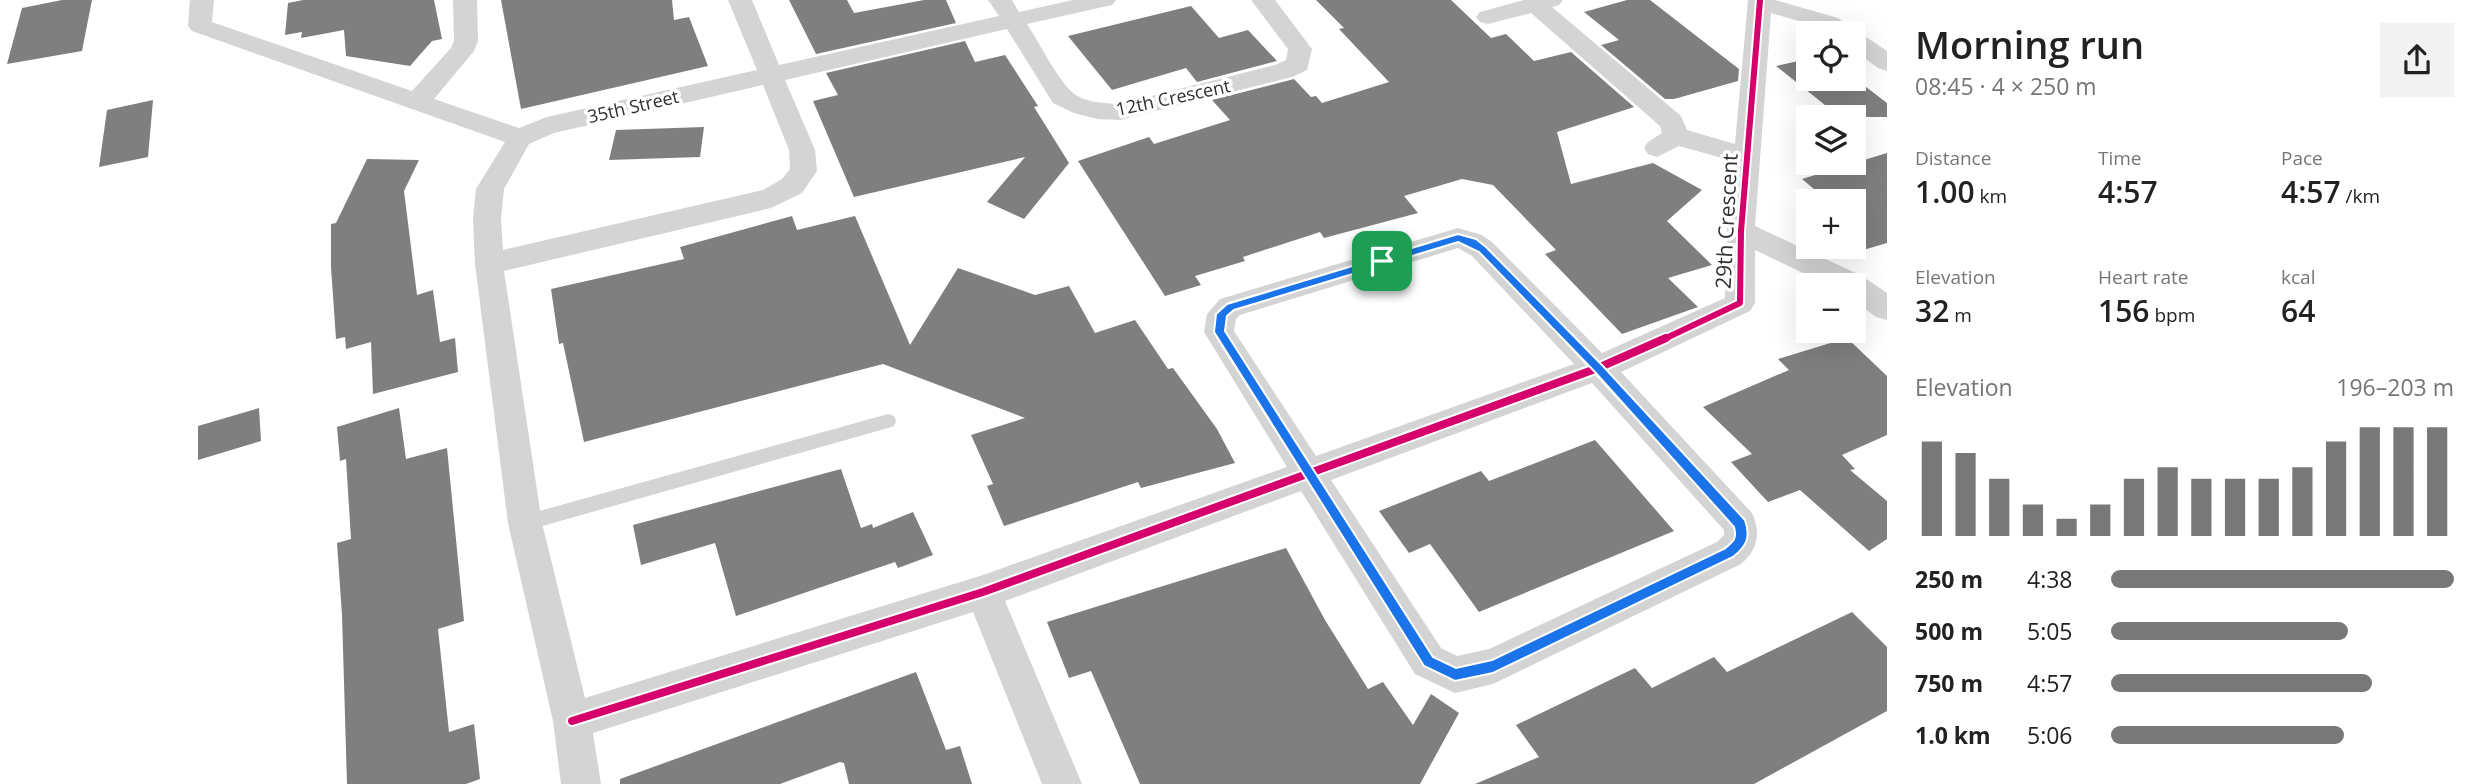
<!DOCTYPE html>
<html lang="en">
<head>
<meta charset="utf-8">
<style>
  :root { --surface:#fff; --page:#f2f2f2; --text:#222; --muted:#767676; --accent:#787878 }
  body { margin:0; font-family:"Open Sans",sans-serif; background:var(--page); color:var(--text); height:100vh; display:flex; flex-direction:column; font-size:26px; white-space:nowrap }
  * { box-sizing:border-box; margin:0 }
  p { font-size:23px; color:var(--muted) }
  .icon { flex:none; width:38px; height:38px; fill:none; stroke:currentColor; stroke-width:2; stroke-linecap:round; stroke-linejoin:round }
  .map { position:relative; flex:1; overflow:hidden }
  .panel { display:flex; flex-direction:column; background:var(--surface); width:595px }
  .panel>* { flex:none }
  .tools { position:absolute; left:1796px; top:21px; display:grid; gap:14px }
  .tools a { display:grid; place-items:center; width:70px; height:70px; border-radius:0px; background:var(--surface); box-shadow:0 7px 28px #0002; font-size:35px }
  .pin { position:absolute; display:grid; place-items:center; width:60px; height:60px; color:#fff; margin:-30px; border-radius:14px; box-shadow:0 4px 10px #0006 }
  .round { display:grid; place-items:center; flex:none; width:74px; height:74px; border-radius:0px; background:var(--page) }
  .overview { display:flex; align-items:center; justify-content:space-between; height:119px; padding:0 28px }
  h1 { font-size:38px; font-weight:600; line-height:52px }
  .figures { display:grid; grid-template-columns:repeat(3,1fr); gap:10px; height:119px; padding:7px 28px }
  .figures div { display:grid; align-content:center }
  .figures b { font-size:30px; font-weight:600 }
  .figures small { font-size:19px; font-weight:400 }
  .figures p { font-size:19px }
  .chart { height:196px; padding:14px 28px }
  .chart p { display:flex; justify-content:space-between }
  .chart svg { width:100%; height:126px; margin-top:7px; stroke:var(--accent); stroke-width:6 }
  ul { padding:0 28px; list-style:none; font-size:23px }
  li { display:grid; grid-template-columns:112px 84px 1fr; align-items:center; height:52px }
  li i { height:18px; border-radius:9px; background:var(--accent) }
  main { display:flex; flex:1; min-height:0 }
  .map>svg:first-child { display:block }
  .building { fill:#7f7f7f }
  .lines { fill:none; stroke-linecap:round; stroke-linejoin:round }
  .lane { fill:#d4d4d4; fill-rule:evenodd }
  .street { fill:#d4d4d4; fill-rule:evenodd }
  .cycleway-far1-casing { stroke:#fff; stroke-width:10 }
  .cycleway-casing { stroke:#fff; stroke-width:12 }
  .cycleway-far1 { stroke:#d6006c; stroke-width:6 }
  .cycleway { stroke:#d6006c; stroke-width:8 }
  .route { fill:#1a73e8; stroke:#fff; stroke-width:2; fill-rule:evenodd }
  .labels { text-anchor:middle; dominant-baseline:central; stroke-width:7; stroke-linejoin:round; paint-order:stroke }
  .far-street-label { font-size:18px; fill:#2f2f2f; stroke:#fff }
  .street-label { font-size:21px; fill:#2f2f2f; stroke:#fff }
</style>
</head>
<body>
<main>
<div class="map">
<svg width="1887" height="784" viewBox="0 0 1887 784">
  <rect width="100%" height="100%" fill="#fff"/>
  <path class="building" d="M62,0H92L82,51L7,64L22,8Z
    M303,0H434L442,39L432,41L410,66L346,56L344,30L301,38L302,32L285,35L288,3Z
    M501,0H672L674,20L689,17L708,66L521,109Z
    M789,0H847L854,13L924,0H946L956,23L816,54Z
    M1316,0H1451L1491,38L1506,34L1534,61L1571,52L1634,107L1557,132L1571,184L1653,163L1702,190L1667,221L1712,265L1668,278L1698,307L1622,334L1545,254L1556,250L1493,185L1462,179L1404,196L1418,213L1324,238L1320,232L1243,257L1245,261L1195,276L1201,285L1165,296L1078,161L1149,137L1154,144L1230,120L1212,100L1294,79L1311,97L1316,96L1322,103L1389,82L1339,29L1344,28Z
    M1627,0H1650L1739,69L1738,81L1674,99H1665L1601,45L1619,40L1584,12Z
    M1191,6L1219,38L1248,30L1277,61L1197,82L1186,68L1112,90L1068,36Z
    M965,41L975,62L1005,55L1038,106L1034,107L1069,163L1024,219L987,202L1025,157L854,197L813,101L838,95L826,73Z
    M1808,59V79L1853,77L1887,103V117H1840L1776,66Z
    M153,100L148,157L99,167L107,110Z
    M704,127L700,157L609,160L616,130Z
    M1887,153V243L1853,253V201H1828L1802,179Z
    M367,159L419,160L404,191L417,295L433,290L440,342L455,338L458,372L373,394L371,342L346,349L345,337L336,339L331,267V224L336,223Z
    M792,216L797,230L855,216L910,345L958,268L1035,295L1069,286L1095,333L1135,320L1168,369L1173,368L1217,429L1235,463L1141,488L1138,482L1004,526L987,486L993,484L971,435L1025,418L883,364L584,442L563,343L559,344L551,289L684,259L680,247Z
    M1847,338L1887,376V435L1842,455L1855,469L1850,470L1887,501V539L1869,551L1800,490L1768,502L1731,462L1752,454L1703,407L1789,370L1778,359Z
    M259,408L261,441L198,460V426Z
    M399,408L406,459L447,448L464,621L438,629L449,732L474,724L480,779L466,784H347L342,615L337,543L351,539L346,459L340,461L337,427Z
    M1595,440L1674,531L1479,612L1430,544L1409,553L1379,511L1481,471L1489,481Z
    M841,469L861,528L872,524L873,528L913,512L933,555L898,568L895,562L736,616L715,543L641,565L633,525Z
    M1286,548L1325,620L1368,689L1383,682L1413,725L1431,694L1459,713L1420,784H1140L1091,671L1069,678L1047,622Z
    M1852,612L1887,647V711L1754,784H1475L1539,757L1516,725L1635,668L1652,688L1714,657L1727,672Z
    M916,672L946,750L960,746L972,784H849L844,763L840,762L780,784H620V779Z"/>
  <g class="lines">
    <path class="lane" d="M888,414L894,416L896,421L894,426L888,428L525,531L519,528L516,523L519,518L525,515Z"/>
    <path class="street" d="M190,0H214L212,22L412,91L451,48L454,41L453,0H477L478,41L474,51L434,99L519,128L547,117L757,70L728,0H752L779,65L999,16L988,0H1012L1019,12L1073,0H1116L1112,5L1027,24C1039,42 1057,78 1071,91C1083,103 1104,103 1120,104L1275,65L1286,60L1288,49L1251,0H1275L1312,49L1307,70L1292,77L1120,120L1097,119L1074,113L1053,103L1007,29L785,80L815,150L817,171L802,193L771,208L504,271L542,523L585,698L983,575L1287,467L1204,332L1207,314L1220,299L1458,228L1482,235L1492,242L1602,353L1725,298L1727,231L1733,161L1679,146L1657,157L1648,154L1644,148L1648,142L1662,133L1660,126L1531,13L1488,24L1480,22L1476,17L1480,12L1524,0H1563L1559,5L1552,7L1681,116L1687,130L1735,144L1748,0H1775L1838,18L1887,51V71L1878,68L1853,50V33H1830L1822,28L1771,13L1755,226L1862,276L1887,293V320L1876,317L1853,300V285H1828L1755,250V303L1750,311L1621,372L1752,513C1761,533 1758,549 1741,564L1493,684L1455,693L1415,674L1301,491L1005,601L1082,784H1042L973,612L593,733L601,784H561L553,721L508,523L475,264L473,219L476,189L505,142L192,31L188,26ZM763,85L789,150L790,169L782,179L763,190L503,250L501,219L504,189L529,144L554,133ZM1458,248L1472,256L1574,364L1316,456L1234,331L1236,319L1240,315ZM1592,383L1724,530V535L1717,542L1489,649L1457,656L1441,648L1331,480Z"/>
    <g class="cycleway-far1-casing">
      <path id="cycleway-far1" d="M1224,340L1219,332L1222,314L1230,307L1458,238L1472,242L1482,249L1570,340
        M1662,340L1740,303L1741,231L1760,0"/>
    </g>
    <g class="cycleway-casing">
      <path id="cycleway" d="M1223,338L1428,661L1455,675L1493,666L1729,553L1740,541V524L1569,338
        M572,721L983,592L1598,368L1666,338"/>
    </g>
    <use href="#cycleway-far1" class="cycleway-far1"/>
    <use href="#cycleway" class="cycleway"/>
  </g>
  <path class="route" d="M1458,234L1476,239L1486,247L1602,365L1745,520C1751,537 1747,546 1733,557L1493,673L1455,681L1424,666L1214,332L1216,314L1227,304ZM1458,242L1479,252L1594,371L1734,527C1737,539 1734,541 1724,549L1492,660L1456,668L1433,657L1225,331L1227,316L1234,310Z"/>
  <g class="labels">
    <g class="far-street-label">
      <text transform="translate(1173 97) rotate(-12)">12th Crescent</text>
      <text transform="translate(633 106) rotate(-13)">35th Street</text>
    </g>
    <g class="street-label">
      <text transform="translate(1726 221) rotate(-87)">29th Crescent</text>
    </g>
  </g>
</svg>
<div class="tools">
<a><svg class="icon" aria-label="locate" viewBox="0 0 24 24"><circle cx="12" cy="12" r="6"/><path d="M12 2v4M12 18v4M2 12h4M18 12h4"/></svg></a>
<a><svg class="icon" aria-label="layers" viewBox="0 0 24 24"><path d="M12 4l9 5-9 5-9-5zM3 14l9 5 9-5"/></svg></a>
<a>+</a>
<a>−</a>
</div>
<div class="pin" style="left:1382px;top:261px;background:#1e9e55"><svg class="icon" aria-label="arrive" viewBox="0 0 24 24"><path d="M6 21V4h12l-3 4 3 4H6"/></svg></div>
</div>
<section class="panel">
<div class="overview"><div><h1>Morning run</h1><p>08:45 · 4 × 250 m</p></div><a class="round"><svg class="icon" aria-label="share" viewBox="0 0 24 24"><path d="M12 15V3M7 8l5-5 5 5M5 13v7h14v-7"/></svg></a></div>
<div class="figures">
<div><p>Distance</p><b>1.00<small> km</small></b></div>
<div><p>Time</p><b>4:57</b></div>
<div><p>Pace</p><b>4:57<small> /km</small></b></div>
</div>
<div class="figures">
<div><p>Elevation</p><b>32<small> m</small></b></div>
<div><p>Heart rate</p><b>156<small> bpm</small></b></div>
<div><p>kcal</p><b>64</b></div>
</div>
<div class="chart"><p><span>Elevation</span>196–203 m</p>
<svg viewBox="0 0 160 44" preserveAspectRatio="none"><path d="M5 44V11M15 44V15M25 44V24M35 44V33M45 44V38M55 44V33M65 44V24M75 44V20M85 44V24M95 44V24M105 44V24M115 44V20M125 44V11M135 44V6M145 44V6M155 44V6"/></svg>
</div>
<ul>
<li><b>250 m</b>4:38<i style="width:100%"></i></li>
<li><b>500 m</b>5:05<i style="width:69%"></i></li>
<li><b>750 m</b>4:57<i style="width:76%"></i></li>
<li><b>1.0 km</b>5:06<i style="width:68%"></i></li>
</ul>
</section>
</main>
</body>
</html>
